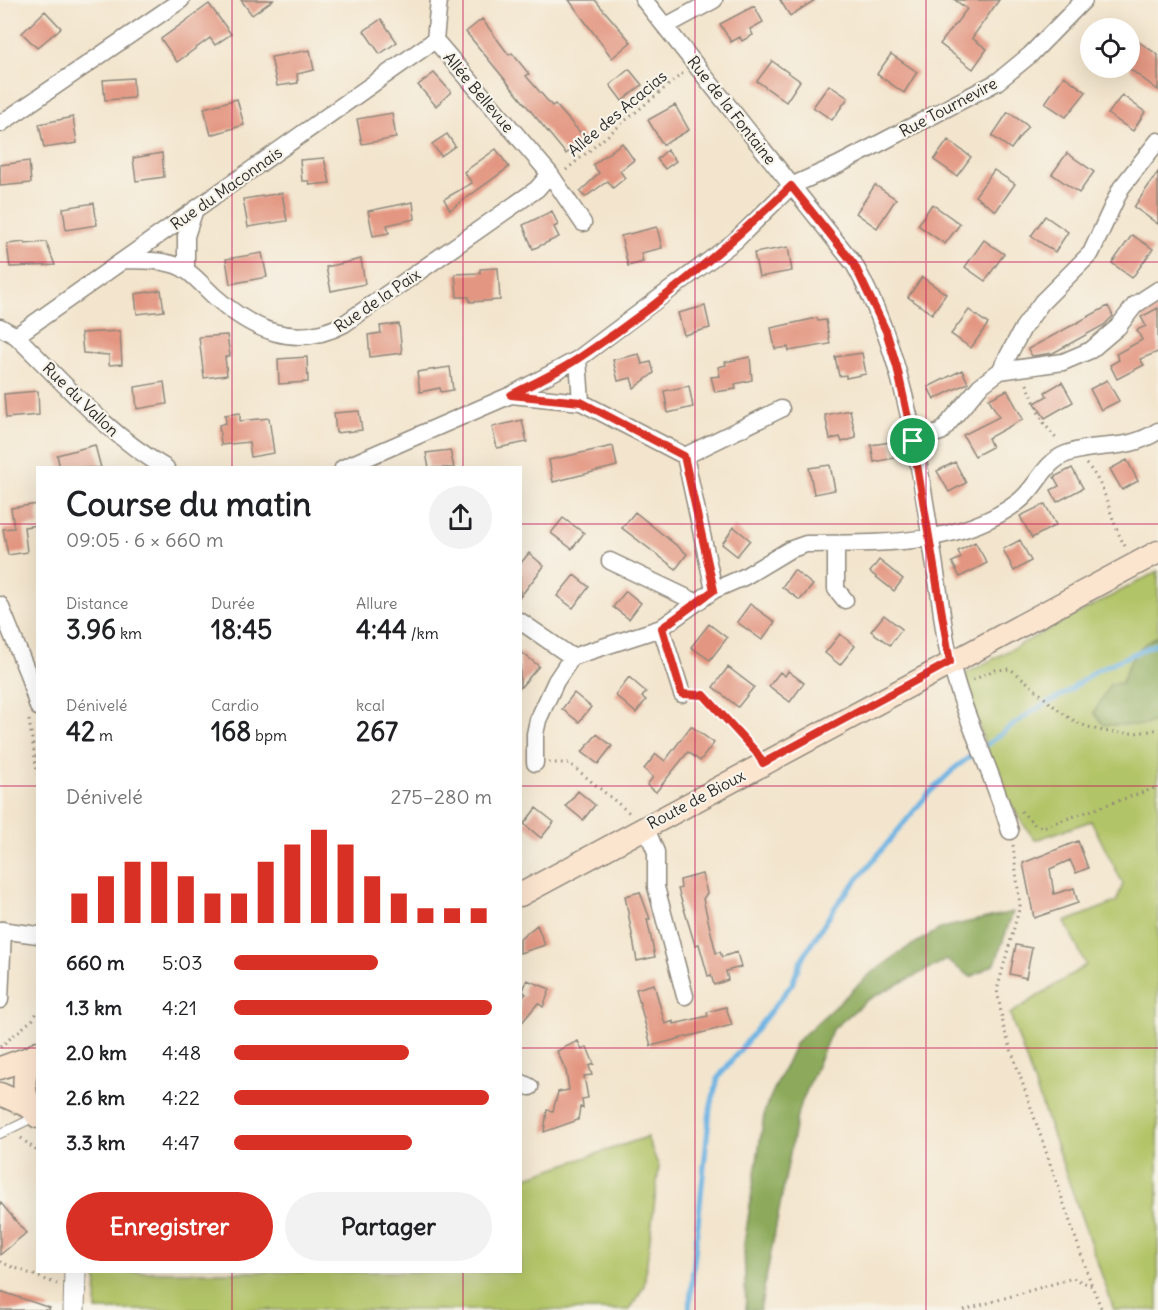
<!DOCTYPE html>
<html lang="fr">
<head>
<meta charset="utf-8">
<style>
  :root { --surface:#fff; --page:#f2f2f2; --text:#202124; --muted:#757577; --accent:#d93025 }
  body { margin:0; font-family:Delius,sans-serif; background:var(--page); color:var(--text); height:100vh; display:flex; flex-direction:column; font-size:22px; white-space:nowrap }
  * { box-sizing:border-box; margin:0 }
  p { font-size:20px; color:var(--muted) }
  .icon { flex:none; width:33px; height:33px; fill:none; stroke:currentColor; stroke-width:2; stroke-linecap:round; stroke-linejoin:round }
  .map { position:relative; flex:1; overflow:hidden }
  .drawer { position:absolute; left:36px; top:466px; width:486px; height:807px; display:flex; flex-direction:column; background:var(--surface); border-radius:0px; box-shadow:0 6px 24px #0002 }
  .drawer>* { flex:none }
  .fabs { position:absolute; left:1080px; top:18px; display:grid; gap:12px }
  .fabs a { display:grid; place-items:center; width:60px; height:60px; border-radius:50%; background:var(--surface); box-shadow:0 6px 24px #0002; font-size:30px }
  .pin { position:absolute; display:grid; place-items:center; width:51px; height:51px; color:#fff; margin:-26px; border:3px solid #fff; border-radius:50%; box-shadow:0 2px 6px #0007 }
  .round { display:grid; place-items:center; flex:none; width:63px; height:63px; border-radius:32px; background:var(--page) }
  .headline { display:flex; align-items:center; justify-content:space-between; height:102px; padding:0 30px }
  h1 { font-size:33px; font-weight:700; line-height:45px }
  .stats { display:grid; grid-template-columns:repeat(3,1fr); gap:9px; height:102px; padding:6px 30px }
  .stats div { display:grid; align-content:center }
  .stats b { font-size:26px; font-weight:700 }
  .stats small { font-size:16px; font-weight:400 }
  .stats p { font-size:16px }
  .chart { height:168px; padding:12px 30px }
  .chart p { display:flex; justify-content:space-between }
  .chart svg { width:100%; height:108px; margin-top:6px; stroke:var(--accent); stroke-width:6 }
  .button { display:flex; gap:12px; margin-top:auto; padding:12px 30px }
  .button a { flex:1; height:69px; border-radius:36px; background:var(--accent); color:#fff; font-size:24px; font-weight:700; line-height:69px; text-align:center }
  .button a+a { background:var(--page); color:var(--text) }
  ul { padding:0 30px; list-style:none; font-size:20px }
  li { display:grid; grid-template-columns:96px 72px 1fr; align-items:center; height:45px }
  li i { height:15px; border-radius:8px; background:var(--accent) }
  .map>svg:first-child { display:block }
  .green { fill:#b2c467; stroke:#6e7849; stroke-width:1.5 }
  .forest { fill:#8daa5c; stroke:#5c6a44; stroke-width:1.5 }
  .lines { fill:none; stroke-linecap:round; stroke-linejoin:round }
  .stream { stroke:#6cb3e3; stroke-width:5 }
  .building { fill:#e39681 }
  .service-casing { stroke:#8f887c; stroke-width:10 }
  .minor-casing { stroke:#8f887c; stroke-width:19 }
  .tertiary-casing { stroke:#8f887c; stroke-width:23 }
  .secondary-casing { stroke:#8f887c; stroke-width:25 }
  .path { stroke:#8f887c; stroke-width:3; stroke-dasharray:1.5 4.5; stroke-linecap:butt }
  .service { stroke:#fff; stroke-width:8 }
  .minor { stroke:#fff; stroke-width:16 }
  .tertiary { stroke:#fff; stroke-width:21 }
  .secondary { stroke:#fce5cf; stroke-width:22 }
  .route-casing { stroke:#fff; stroke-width:12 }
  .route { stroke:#d93025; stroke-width:8 }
  .grid { fill:none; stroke:#c2185b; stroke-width:1.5; stroke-opacity:0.55 }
  .labels { text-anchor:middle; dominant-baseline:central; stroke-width:4.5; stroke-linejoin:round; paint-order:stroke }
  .street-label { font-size:16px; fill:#2b2b2b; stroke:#f7f3e8 }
</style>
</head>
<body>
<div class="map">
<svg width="1158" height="1310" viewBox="0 0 1158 1310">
  <rect width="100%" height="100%" fill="#f7f3e8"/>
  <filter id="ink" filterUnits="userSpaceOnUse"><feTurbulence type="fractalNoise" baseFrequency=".0167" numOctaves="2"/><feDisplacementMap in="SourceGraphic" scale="12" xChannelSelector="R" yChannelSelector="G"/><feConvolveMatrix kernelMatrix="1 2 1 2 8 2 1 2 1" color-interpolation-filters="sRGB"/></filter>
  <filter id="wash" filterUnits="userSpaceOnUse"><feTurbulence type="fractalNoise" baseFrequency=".008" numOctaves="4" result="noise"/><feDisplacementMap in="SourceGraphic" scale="24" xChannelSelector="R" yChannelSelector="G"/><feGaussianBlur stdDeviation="1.35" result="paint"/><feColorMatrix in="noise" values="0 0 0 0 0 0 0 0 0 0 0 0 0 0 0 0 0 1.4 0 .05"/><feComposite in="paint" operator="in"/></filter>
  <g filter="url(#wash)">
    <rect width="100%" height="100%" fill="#f3e5cd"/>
    <path class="green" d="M1158,571V1310H1114L1010,1014L1086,965L1065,922L1116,902L1123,884L1091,821L1035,840C996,791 980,734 965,674Z
      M647,1137L659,1167L644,1286L630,1310H96L97,1272H520L521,1179Z"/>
    <path class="forest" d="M1156,637L1158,639V719L1146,725H1104L1094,713L1110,684L1122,683C1128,662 1136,647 1156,637Z
      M1013,912L995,964L971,977L946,960L867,1000L832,1030L798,1111L760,1310H746L744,1244L765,1109L796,1042L869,975L907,948L942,928Z"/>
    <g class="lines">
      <path class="stream" d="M689,1310L710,1109L718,1078L792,984L801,960L837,904L928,794L956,767L1034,710L1063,695L1097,670L1158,643"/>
    </g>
    <g id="blocks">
      <path class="building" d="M241,0H273L252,15Z
        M569,0H595L631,42L612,58Z
        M780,0H815L790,16Z
        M955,0H999L972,38L987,49L973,69L940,44L967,9Z
        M209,4L231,34L215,45L210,38L177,62L161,39Z
        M754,6L763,22L750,29L753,35L742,41L740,37L731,42L720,24Z
        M45,11L61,28L37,48L22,33Z
        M381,19L397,42L380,54L364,31Z
        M482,19L509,55L512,53L529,74L526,76L552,106L555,104L585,138L566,154L466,32Z
        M1130,36L1158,55V90L1130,69Z
        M310,50L314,70L297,74L298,83L277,86L271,57Z
        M891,54L917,72L904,93L877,74Z
        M772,61L800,81L786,102L757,81Z
        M629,69L642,85L622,101L610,85Z
        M434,73L451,92L436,106L418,85Z
        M1064,76L1086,92L1066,117L1045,103Z
        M133,78L134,98L105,100L103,80Z
        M829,85L848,98L832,120L813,107Z
        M1122,95L1145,112L1133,131L1108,114Z
        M237,99L244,125L211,135L204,108Z
        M675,105L689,130L663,145L648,120Z
        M1008,112L1028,126L1011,149L992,136Z
        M392,113L396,138L362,144L357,119Z
        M73,117L77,143L44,148L39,124Z
        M447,134L455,146L441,156L432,144Z
        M948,140L971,157L957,176L934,160Z
        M622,143L634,160L620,171L625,178L613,188L608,181L585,197L580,192L599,173L593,165Z
        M496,149L509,167L450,210L444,199L472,183L464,172Z
        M667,150L676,161L665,169L657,159Z
        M162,153L164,177L136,181L133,158Z
        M1067,153L1094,172L1079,193L1052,174Z
        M324,158L330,183L310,185L309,181H302L300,160Z
        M29,161L31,183L0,186V165Z
        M994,170L1015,184L996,211L975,196Z
        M1158,172V224L1134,207Z
        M875,185L896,199L877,228L856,213Z
        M282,193L287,221L248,227L243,199Z
        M413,202L415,219L387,225L389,233L373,236L368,211Z
        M94,203L97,225L66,230L63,208Z
        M932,204L960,224L945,244L918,225Z
        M552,211L558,225L554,227L559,237L533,249L523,225Z
        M1045,216L1068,232L1055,252L1031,236Z
        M657,227L662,248L641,253L643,262L628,266L621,236Z
        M1132,235L1153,249L1132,278L1112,263Z
        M984,240L1004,254L985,281L965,267Z
        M25,242V244L46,242L55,265L10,267L7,244Z
        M788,247L792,271L759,277L754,253Z
        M262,253L267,277L230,284L226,259Z
        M361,259L365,284L331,291L326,267Z
        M498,268L500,300L470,302L469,297H457L455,274L480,273V269Z
        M922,277L946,294L932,314L908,297Z
        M161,290L164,311L137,314L135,294Z
        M705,306L710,328L684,335L678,313Z
        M1108,306L1113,316L1104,325L1053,353L1032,356L1028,349Z
        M1158,308V352L1140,359L1144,365L1117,379L1110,365L1119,360L1116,354L1142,340L1137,330L1146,326L1141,317Z
        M969,310L988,324L971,348L951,334Z
        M817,318L818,321L826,320L830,344L789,351L788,347L775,349L771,328Z
        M399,324L402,353L370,357L368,335L381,333L380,326Z
        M120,331L122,364L109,365V355L83,353L81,333Z
        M227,335L230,356L225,357L227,375L204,378L199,337Z
        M862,353L866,374L846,378V375L839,376L835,357Z
        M639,354L642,364L651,362L654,373L634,388L631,378L618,381L613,360Z
        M307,357L308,382L279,384L278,359Z
        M750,357L752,380L735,384L736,389L715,392L711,377L720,376L718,367L726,365L725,362Z
        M450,367L453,390L441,392L440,388L420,392L417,372Z
        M962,370L968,383L934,399L928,387Z
        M1107,380L1119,401L1101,410L1090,389Z
        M164,382L167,404L137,409L135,387Z
        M1062,382L1073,402L1045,418L1035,403L1047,396L1045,392Z
        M689,386L693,407L668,413L664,391Z
        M1007,390L1023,419L988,438L992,447L975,456L963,435L999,417L989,399Z
        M38,391L39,415L6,418L4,394Z
        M850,410L856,438L842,442L840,437L830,439L825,415Z
        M359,411L362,430L336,433L334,413Z
        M240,413V421L269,418L274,453L251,457L249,442L221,445L219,425L226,423L225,415Z
        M522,420L527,442L497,448L492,427Z
        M891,442L894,458L874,462L871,445Z
        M95,445L101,468H60L57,455Z
        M613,446L617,466L553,482L549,460Z
        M450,450L454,468H429L426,453Z
        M1127,460L1138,481L1122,490L1110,469Z
        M955,462L966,483L949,492L937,471Z
        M830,465L835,490L814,494L809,468Z
        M1072,468L1083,488L1057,502L1051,490L1059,486L1054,477Z
        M38,504V525L24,527L27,552L8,555L3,529L14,528L11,508Z
        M1045,504L1056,525L1032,538L1020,516Z
        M635,512L687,554L676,569L622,528Z
        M563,518L584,533L572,549L551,533Z
        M734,527L750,540L737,556L722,544Z
        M1020,540L1031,561L1014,571L1003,549Z
        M975,542L987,563L960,577L952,562L961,558L958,551Z
        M529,553L544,566L520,597V564Z
        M879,560L903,579L894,591L870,572Z
        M794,570L813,585L800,600L782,587Z
        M574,575L589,587L573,608L557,596Z
        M626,591L641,603L629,619L613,607Z
        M750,604L775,622L762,640L737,622Z
        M884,615L902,629L890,645L871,631Z
        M709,624L727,638L710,660L691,647Z
        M840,634L855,646L840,665L825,653Z
        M520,651L539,666L520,688Z
        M728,667L754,687L738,707L713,687Z
        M788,671L804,683L790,702L769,686L780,672L785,676Z
        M629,677L646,692L642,697L646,700L636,713L615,695Z
        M574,693L591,707L579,722L562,709Z
        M691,726L714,743L700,761L688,752L656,792L647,785L653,777L644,769L656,754L665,761Z
        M597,734L612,746L598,764L582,752Z
        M578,791L595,805L583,820L566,806Z
        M536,808L554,822L541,838L524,824Z
        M1078,841L1088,868L1076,873L1070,860L1050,869L1054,894L1074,888L1078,903L1034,918L1023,863Z
        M702,874L707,893L703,899L716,953L720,952L722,957L737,952L741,967L726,971L728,980L714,985L711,975L708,976L699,944L695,945L678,889L681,888L680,880Z
        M640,892L650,919H647L655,957L637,961L625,896Z
        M537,925L545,945L520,953V939Z
        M1016,945L1032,948L1026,978L1010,974Z
        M527,980L550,989L543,1007L538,1003L520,1025V999L526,994L523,991Z
        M654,984L665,1024L674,1021V1024L708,1016L707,1012L726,1007L732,1025L651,1046L636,989Z
        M578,1041L582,1050L587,1047L594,1064L589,1066L592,1075L584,1076L588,1098L582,1099L583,1108L580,1107L578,1120L544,1132L547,1110L553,1111L558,1092L569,1090L566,1071L557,1051Z
        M0,1202L26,1233L0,1255Z
        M0,1291L50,1308L49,1310H0Z"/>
    </g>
  </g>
  <g filter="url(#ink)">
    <use href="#blocks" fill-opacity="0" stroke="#8f887c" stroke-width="1.5"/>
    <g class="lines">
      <g class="service-casing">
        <path id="service" d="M0,1134L35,1117"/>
      </g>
      <g class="minor-casing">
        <path id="minor" d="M439,0L435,40L550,174L583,223
          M644,0L854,264C910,363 921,482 939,592C942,613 944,635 949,655C962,714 993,772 1010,831
          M666,26L714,0
          M0,124L181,0
          M124,260C144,261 171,259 187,271C197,278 205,288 214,296C252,330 295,350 344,324L537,189L550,174
          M186,270V236L195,209
          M0,327L16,336C63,382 108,435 166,468
          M16,336L435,40
          M578,359L581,402
          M1000,371L1023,328L1042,302L1091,253L1121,188L1158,141
          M511,395L581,402L685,456L781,409
          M913,441L941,432L980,386L1000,371L1063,362L1091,350L1118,327L1135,305L1158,290
          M685,456L714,590
          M343,468L511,395L578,359L735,241L791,186L838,165L997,82L1030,55L1084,0
          M836,544V589L845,600
          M610,561L696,602
          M0,605L28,674L38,707
          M520,621L572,657
          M661,628L682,694
          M535,763V734L538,720L556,681L572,657L661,628L714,590L744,577L789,550L806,544C876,543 959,547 1018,502C1037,488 1043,463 1066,454C1100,441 1124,453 1158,431
          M645,826L656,852V887L685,996
          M0,930L38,935
          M0,1000L3,930
          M520,1082L530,1087"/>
      </g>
      <g class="tertiary-casing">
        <path id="tertiary" d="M74,1310L75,1272"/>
      </g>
      <g class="secondary-casing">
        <path id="secondary" d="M520,895L1158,552
          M38,1052C18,1071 22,1099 38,1117
          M0,1068L34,1056
          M0,1094L30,1107"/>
      </g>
      <path class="path" d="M566,170L683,73
        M1027,384L1042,421L1058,441
        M1086,464C1109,487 1109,523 1127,549
        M973,680L994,670L1010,669C1031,683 1047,703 1068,717C1093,734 1130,737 1158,729
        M699,695H704L753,748
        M29,720L38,777
        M549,763H569L632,815
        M1021,811L1035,825L1043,827L1158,787
        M1013,845L1020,906L997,990L1004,1029L1092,1286
        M0,1047L33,1019L38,1011
        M21,1138L38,1152
        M0,1262L57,1284
        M964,1310L1073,1278L1092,1286L1102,1310"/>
      <use href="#service" class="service"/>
      <use href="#minor" class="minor"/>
      <use href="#tertiary" class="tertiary"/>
      <use href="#secondary" class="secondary"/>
    </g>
  </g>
  <g class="lines" filter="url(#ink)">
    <g class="route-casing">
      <path id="route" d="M791,186L854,264L886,331L897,367L913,441L950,662L763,763L756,752L704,695L682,694L662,628L714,590L684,456L581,402L511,395C534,383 558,372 579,358C655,308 726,249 791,186Z"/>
    </g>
    <use href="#route" class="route"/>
  </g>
  <path class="grid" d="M232,0V468M463,0V468M695,0V1310M926,0V1310M0,262H1158M0,524H38M520,524H1158M0,786H38M520,786H1158M0,1048H38M520,1048H1158M232,1272V1310M463,1272V1310"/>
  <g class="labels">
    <g class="street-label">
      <text transform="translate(479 92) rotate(50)">Allée Bellevue</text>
      <text transform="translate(948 107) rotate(-28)">Rue Tournevire</text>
      <text transform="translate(732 110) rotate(52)">Rue de la Fontaine</text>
      <text transform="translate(617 113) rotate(-40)">Allée des Acacias</text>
      <text transform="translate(226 188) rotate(-35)">Rue du Maconnais</text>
      <text transform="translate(377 300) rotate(-34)">Rue de la Paix</text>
      <text transform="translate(81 399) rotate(44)">Rue du Vallon</text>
      <text transform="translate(696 799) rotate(-28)">Route de Bioux</text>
    </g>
  </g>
</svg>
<div class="fabs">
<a><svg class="icon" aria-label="locate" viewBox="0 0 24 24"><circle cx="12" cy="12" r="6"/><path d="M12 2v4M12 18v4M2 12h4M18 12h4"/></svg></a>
</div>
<div class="pin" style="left:913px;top:441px;background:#1e9e55"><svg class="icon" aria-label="arrive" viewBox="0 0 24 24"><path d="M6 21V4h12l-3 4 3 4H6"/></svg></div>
<section class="drawer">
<div class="headline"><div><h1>Course du matin</h1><p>09:05 · 6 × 660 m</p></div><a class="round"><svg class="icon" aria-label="share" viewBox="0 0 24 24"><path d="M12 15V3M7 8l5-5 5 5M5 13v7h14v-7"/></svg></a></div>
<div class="stats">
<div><p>Distance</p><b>3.96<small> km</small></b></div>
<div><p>Durée</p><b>18:45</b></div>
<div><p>Allure</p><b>4:44<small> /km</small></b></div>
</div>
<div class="stats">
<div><p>Dénivelé</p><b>42<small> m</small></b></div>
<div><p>Cardio</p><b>168<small> bpm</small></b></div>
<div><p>kcal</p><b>267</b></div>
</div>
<div class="chart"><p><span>Dénivelé</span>275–280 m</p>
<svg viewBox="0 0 160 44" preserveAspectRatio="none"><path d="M5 44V32M15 44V25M25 44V19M35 44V19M45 44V25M55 44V32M65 44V32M75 44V19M85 44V12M95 44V6M105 44V12M115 44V25M125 44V32M135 44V38M145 44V38M155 44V38"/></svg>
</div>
<ul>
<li><b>660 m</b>5:03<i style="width:56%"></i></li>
<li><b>1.3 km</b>4:21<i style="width:100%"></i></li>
<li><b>2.0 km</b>4:48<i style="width:68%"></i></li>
<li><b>2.6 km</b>4:22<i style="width:99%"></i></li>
<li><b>3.3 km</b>4:47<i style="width:69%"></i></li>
</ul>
<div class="button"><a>Enregistrer</a><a>Partager</a></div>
</section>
</div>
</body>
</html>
